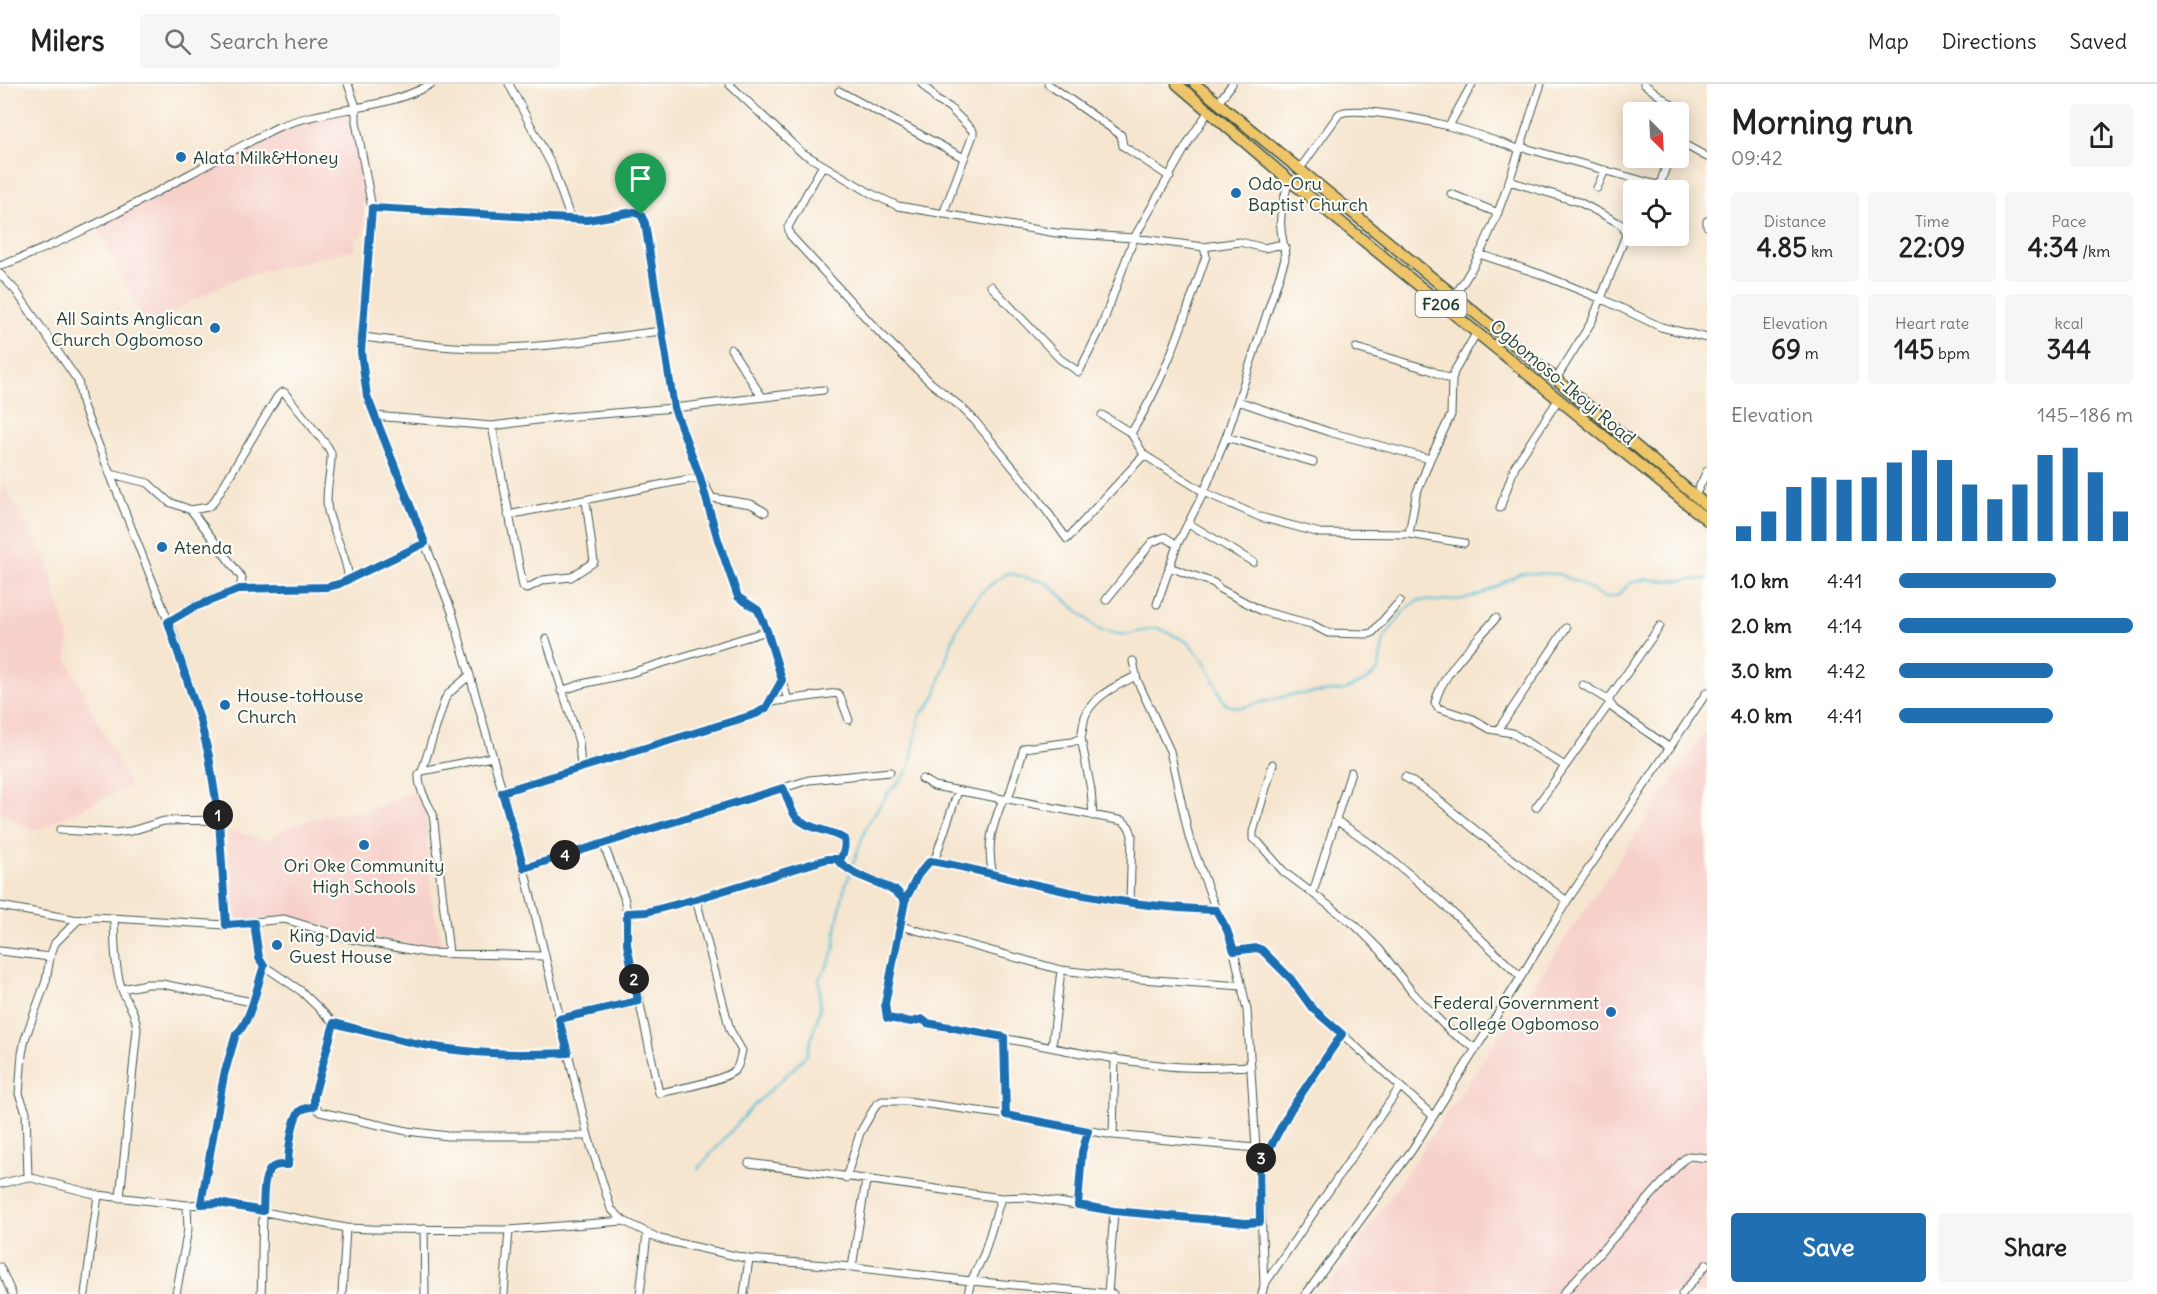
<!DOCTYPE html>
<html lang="en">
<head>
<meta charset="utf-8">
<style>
  :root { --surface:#fff; --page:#f6f6f6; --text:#222; --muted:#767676; --line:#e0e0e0; --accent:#1f6fb2 }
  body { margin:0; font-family:Delius,sans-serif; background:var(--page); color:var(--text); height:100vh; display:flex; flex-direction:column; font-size:22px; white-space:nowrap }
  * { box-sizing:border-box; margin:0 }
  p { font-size:20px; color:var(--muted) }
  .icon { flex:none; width:33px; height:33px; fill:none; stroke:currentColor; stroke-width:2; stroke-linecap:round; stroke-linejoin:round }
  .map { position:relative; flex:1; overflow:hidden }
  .panel { display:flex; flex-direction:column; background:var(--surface); width:450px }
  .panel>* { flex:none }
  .needle { width:39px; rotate:156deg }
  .fabs { position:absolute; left:1623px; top:18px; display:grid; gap:12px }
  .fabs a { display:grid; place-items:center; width:66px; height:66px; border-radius:6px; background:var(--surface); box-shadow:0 3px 15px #0003; font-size:30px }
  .pin { position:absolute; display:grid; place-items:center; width:51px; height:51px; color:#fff; margin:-62px -26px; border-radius:50% 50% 50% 0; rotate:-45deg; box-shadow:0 0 6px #0007 }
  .pin .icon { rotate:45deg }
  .km { position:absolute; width:30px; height:30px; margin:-15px; border-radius:50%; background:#222; color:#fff; font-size:16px; line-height:30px; text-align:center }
  .round { display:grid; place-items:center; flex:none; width:63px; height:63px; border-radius:6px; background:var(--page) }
  .head { display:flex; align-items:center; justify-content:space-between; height:102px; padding:0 24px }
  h1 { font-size:33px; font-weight:700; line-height:45px }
  .metrics { display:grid; grid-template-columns:repeat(3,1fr); gap:9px; height:102px; padding:6px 24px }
  .metrics div { display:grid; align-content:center; border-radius:6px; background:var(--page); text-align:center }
  .metrics b { font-size:26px; font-weight:700 }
  .metrics small { font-size:16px; font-weight:400 }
  .metrics p { font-size:16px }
  .chart { height:168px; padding:12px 24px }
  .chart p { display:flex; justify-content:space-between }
  .chart svg { width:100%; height:108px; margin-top:6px; stroke:var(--accent); stroke-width:6 }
  .primary-button { display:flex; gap:12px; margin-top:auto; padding:12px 24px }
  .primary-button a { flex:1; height:69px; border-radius:6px; background:var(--accent); color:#fff; font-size:24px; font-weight:700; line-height:69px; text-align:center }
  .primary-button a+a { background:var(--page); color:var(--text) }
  ul { padding:0 24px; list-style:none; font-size:20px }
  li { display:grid; grid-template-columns:96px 72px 1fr; align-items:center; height:45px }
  li i { height:15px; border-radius:8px; background:var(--accent) }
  header { display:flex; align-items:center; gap:36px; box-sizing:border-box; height:84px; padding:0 30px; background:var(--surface); border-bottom:2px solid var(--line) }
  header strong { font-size:28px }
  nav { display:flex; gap:33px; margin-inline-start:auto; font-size:21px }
  .search { width:420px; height:54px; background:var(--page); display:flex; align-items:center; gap:15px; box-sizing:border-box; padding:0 21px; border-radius:6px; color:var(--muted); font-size:22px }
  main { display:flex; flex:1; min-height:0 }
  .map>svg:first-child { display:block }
  .built { fill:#f7d0ca }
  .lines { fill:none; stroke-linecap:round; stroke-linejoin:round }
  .stream { stroke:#57bfd5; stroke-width:2 }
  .street-casing { stroke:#3f564b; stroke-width:9 }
  .primary-casing { stroke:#3f564b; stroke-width:13 }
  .street { stroke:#fff; stroke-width:7 }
  .primary { stroke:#eec569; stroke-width:10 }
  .route-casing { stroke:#fff; stroke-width:12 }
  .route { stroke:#1f6fb2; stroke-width:8 }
  .poi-dot { fill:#1f6fb2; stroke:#fdfcf7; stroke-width:2 }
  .labels { text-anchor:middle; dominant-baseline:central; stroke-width:4.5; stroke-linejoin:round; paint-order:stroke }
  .shield { fill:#fdfcf7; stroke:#62766e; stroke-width:1.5 }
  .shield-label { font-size:16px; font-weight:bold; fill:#1f3d34 }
  .poi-label { font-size:18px; fill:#1f3d34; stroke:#fdfcf7; text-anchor:start }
  .street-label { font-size:18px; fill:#1f3d34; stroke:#fdfcf7 }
</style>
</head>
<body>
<header>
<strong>Milers</strong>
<div class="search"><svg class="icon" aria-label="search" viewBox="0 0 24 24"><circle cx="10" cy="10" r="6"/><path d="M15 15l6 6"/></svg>Search here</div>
<nav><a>Map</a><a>Directions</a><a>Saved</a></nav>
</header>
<main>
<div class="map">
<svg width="1707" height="1210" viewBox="0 0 1707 1210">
  <rect width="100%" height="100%" fill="#fdfcf7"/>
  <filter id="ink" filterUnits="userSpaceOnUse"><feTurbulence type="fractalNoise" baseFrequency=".0167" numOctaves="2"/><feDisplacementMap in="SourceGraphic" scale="12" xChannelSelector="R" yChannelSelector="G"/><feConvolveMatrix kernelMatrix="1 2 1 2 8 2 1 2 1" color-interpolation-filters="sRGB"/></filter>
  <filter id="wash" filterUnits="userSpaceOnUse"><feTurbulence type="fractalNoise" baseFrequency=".008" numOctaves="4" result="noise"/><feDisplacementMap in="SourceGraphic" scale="24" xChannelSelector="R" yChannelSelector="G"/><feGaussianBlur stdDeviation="1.35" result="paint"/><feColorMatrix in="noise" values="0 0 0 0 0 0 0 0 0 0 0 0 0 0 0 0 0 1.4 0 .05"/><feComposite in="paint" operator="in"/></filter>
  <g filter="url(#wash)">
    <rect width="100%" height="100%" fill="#f6e5cf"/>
    <path class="built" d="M341,30L351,39L361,88L364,124L363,151L354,156L356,165L237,194L152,238L145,239L97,143L107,136L171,106L285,45L319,34Z
      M0,399L12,414L47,477L69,554L67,575L130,702L34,747L0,729Z
      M1707,646V1210H1324Z
      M411,708L419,710L427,731V760L432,818L443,867L340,847L294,834L237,836L233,819L226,749L233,747L266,756L293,741L327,731L369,726Z"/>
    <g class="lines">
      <path class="stream" d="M852,783L867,741L888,709L904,692L910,682L920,630C935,620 938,602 943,586C954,546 970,508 1009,489L1047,499L1099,546L1123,551L1158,544L1188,558L1206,580L1225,620L1239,624L1291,611L1345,606L1367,596L1378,587L1384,555L1404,527L1415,518L1420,516L1435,517L1465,515L1484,509L1521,489L1558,490L1578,498L1605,514L1617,512L1630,499L1646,495L1667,497L1707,495
        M698,1085L752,1023L795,983L807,970L820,925L819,894L826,885L834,866L837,839L844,806L850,789"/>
    </g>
  </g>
  <g filter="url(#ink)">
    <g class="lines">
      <g class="street-casing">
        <path id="street" d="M348,0L356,23V38L372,124L361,268L367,312L452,528L524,784L588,1052L611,1125L624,1137L660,1155L749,1175L852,1183L971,1197L1113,1210
          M509,0L552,82L571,136
          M729,0L801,68L872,110L898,122L1056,149L1134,154L1204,163L1206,172C1185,232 1166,295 1131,349
          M922,0L932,10L936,16L949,23L973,47V51L943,130
          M1048,0L1121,51L1123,62L1170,93
          M1644,0L1680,27L1682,31L1678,42
          M839,7L964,74
          M1215,17L1221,15L1232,0
          M1449,42L1472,0
          M1678,57L1707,73
          M823,81L788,143L790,151L878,247L931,299L961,323L975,337L1033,408L1067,455L1144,371
          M1299,86L1339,30C1353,21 1429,37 1448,42C1472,48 1495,57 1519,65L1525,64L1661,102
          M1509,97L1579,118L1617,138L1623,142L1626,152
          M1597,104L1605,86
          M1658,106L1669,74
          M1451,110L1498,129
          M372,124L587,136L634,128L641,131L645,139L674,324L700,393L718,456L738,513L758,526L767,547L788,616
          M1707,137V142
          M1204,163L1240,158L1264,164L1278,161L1285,164
          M1479,170L1540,190L1602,215L1661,243L1707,254
          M0,182C98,146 185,90 278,43C327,23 384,27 431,0
          M0,190L16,207L78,297L83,322L173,549L200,636L209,672L219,736L226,841
          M991,202L1060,275L1079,288L1101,244L1134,154L1192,52L1209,27
          M1445,224C1496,162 1515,74 1541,0
          M362,253C406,258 449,265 494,264C550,264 607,253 663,247
          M1356,264L1430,286L1452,296
          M731,265L762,313
          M1556,295L1592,237L1628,146L1634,144
          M1238,317L1329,348L1430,375
          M1102,331L1131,349L1144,371L1204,408L1260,433L1320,449L1409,450L1464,459
          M375,332L492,342L553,334L674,324L823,306
          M492,342L523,502L526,505L543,496L571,493L594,478L586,417
          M1226,353L1313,378
          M111,390L148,399L169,418L191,426L208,423L213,419L277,313L281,309L284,308L328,363L331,369C332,388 324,409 328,427C332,445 350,481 348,495
          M1695,412L1707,387
          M1500,424L1515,382L1558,316
          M191,426L242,494L240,505
          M508,431L700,393L712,414L751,420L765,428
          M1188,439L1253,478
          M1409,450L1416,411L1430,375L1451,331L1452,296L1454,288L1477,248
          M1169,483L1214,499L1220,505L1262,527L1311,540L1328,549L1367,550L1372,549L1400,517
          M1106,516L1152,458L1165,453L1177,461
          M1157,520L1177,461L1204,408L1226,353L1285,175C1285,164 1282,156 1281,145C1279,129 1285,112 1289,96
          M1496,534C1476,558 1442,588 1435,619L1438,624L1473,635L1490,645L1512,649L1565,682
          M168,538L192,523L240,505L327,503L339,500L425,458
          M546,555L579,658L581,684
          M1133,577L1137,596L1170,667L1189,753L1216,826L1227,846L1234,867L1247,926L1256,1064L1259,1075L1264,1201L1262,1210
          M1583,601L1608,616
          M561,607L582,600L627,590L767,547
          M771,618L837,609L840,612L849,636
          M1610,619L1614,625L1670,664
          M1498,646L1566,544
          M1081,654C1083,646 1083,637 1086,630C1095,611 1118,601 1136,592
          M1273,680L1253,748V755L1258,758L1284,788L1355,841L1380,866L1412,908L1432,929L1451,948L1475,964
          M422,687L445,615L449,609L470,591
          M1405,693L1431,710L1505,770L1567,817
          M922,695L934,702L1003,715
          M783,704C788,713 790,727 797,734C807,745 831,746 844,755L845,763L839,778L857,790L897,807L905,817
          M502,708L756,630L767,624L781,596
          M1008,715L1123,737L1129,743L1132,751L1130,818
          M1536,723L1610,619L1608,616L1660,542
          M1337,737C1406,780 1462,838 1521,893
          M60,746L115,749L131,747L164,737L219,736
          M603,759L624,813L627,829V860L659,1009C674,1006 728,996 736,985C740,980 740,972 742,967L730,946L696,815
          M934,778L958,707
          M524,784L809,696L890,688
          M993,791C986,761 992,743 1003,715H1008L1024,664L1072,658L1081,654L1091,706L1093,732
          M1313,808L1351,688
          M0,822L78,836L95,833L226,841L284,835L351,855L427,869L544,872
          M1216,826C1159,824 1102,816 1047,803C1007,795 969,783 930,777C914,796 902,817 901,842L1061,886L1140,895L1242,902
          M627,829L647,828L696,815L827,775H840
          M114,835C115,858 114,883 122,906C128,922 135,925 137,945L120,1114
          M254,839L259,874L264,882L301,907L334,939L428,962L464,967L509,971L568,969
          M901,842L885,920L887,934L912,938L922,935L927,939C1007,954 1087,973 1168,982C1195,985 1223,983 1251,982
          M0,867L50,873
          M1234,867L1257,864L1262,866L1291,895L1313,924L1433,1032
          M449,869L433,730C427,718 418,704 419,690L422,687L492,673
          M122,905L147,900H162L252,918
          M559,935L638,917
          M334,939L314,1012V1022L320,1028L407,1047L448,1052H588
          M1004,953L1006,1031
          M1052,963L1061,886
          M1113,1051L1115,974
          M1259,1075L1267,1069L1291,1025L1342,950
          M749,1079L1001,1114L1026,1113L1114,1127L1246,1139L1260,1138
          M28,1093L26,1028L19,1010L22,970L25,955L46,897L50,873L55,859L78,836
          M846,1094L860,1049L876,1021L882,1017H907L1006,1031L1113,1051L1256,1064
          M0,1100L28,1093L98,1111L187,1121L219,1119L346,1144L373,1145L509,1146L624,1137
          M201,1120L224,991L236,950C250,942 259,898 264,882
          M1078,1121L1082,1068L1088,1047
          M424,1145L425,1210
          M0,1183L12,1210
          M852,1183L866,1097
          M1264,1201L1400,1003
          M85,1210L98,1111
          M176,1210L188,1145L187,1121
          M261,1210C263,1189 260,1096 270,1085C274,1080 282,1081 288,1081C288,1068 291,1043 297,1031C300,1025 308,1024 314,1022
          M342,1210L346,1144
          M504,1210L509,1146
          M640,1210L647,1150
          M744,1210L749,1175
          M968,1210L971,1197L984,1170L1001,1114
          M1108,1210L1114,1127
          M1306,1210L1412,1066L1521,893L1567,817L1707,608
          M1563,1210L1683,1076L1689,1072L1707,1074
          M1682,1210L1707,1180"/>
      </g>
      <g class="primary-casing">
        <path id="primary" d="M1177,0L1289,96L1707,436
          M1195,0L1556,295L1707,422"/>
      </g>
      <use href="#street" class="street"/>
      <use href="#primary" class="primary"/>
    </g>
  </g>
  <g class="lines" filter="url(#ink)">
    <g class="route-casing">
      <path id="route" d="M641,131L634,128L587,136L372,124L361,268L367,312L425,459L339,500L327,503L240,505L192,524L168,538L200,636L209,672L219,736L226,841L254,839L259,874L264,882C258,898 250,941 236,950L224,991L201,1120L219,1119L263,1127C264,1116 262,1089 273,1083C277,1080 283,1081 288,1081C288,1070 292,1034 300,1027C304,1024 309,1024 314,1022V1012L334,939C377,950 421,963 466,967C500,971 534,970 568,969L559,935L638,917L627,860V829L647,828L696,815L827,775H840L839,778L856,790L897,807L905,817L885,920L887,934L912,938L922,935L927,939L1004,953L1006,1031L1088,1047L1082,1068L1078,1121L1114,1127L1246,1139L1260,1138L1259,1075L1267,1069L1291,1025L1342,950L1312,924L1291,895L1262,866L1257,864L1234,867L1227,846L1216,826C1159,824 1102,816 1047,803C1008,795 969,783 930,777L918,791L905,817C893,803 876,799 859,791C852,788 846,783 839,778C843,770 846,764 844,755C831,746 808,745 797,734C790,727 788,713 783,704L524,784L502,708L756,630L766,624L782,596L767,547L758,526L738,513L718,456L700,393L674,324L645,139L641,131"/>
    </g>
    <use href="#route" class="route"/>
  </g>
  <g class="poi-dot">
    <circle cx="181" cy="73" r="6"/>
    <circle cx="1236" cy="109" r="6"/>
    <circle cx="215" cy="244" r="6"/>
    <circle cx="162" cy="463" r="6"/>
    <circle cx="225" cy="621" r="6"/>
    <circle cx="364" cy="761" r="6"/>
    <circle cx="277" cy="861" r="6"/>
    <circle cx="1611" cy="928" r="6"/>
  </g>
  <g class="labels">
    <rect class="shield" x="1415.5" y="207" width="51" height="26" rx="4.5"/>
    <g class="shield-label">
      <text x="1441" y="220">F206</text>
    </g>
    <g class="poi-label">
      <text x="193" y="73">Alata Milk&amp;Honey</text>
      <text x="1248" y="99">Odo-Oru<tspan x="1248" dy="21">Baptist Church</tspan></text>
      <text x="203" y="234" text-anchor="end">All Saints Anglican<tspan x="203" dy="21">Church Ogbomoso</tspan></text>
      <text x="174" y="463">Atenda</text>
      <text x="237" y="611">House-toHouse<tspan x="237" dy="21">Church</tspan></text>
      <text x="364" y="781" text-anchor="middle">Ori Oke Community<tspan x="364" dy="21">High Schools</tspan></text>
      <text x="289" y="851">King David<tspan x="289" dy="21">Guest House</tspan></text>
      <text x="1599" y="918" text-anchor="end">Federal Government<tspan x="1599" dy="21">College Ogbomoso</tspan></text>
    </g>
    <g class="street-label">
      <text transform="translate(1563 298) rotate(40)">Ogbomoso-Ikoyi Road</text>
    </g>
  </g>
</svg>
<div class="fabs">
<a><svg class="needle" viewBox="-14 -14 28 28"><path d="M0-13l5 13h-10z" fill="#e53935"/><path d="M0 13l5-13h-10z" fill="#767676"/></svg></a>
<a><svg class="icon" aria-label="locate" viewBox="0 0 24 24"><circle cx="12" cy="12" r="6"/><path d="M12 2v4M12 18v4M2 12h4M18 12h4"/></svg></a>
</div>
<div class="pin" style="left:641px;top:131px;background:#1e9e55"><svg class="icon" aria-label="arrive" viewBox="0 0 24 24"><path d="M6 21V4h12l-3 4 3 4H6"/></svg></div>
<b class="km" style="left:218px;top:731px">1</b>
<b class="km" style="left:634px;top:895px">2</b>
<b class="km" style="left:1261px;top:1074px">3</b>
<b class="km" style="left:565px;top:771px">4</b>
</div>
<section class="panel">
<div class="head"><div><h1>Morning run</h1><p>09:42</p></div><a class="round"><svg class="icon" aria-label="share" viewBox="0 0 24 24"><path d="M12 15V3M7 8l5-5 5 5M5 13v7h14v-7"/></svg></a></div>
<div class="metrics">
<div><p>Distance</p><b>4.85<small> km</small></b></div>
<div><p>Time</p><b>22:09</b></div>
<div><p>Pace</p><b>4:34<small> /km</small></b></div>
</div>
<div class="metrics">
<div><p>Elevation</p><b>69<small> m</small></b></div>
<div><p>Heart rate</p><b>145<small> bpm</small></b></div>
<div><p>kcal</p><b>344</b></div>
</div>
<div class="chart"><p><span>Elevation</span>145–186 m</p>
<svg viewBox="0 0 160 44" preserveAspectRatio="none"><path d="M5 44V38M15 44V32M25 44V22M35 44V18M45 44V19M55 44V18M65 44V12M75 44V7M85 44V11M95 44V21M105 44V27M115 44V21M125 44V9M135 44V6M145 44V16M155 44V32"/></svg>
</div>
<ul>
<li><b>1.0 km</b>4:41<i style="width:67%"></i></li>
<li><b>2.0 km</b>4:14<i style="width:100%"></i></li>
<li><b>3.0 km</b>4:42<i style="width:66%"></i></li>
<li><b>4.0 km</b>4:41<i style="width:66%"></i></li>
</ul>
<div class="primary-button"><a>Save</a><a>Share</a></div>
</section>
</main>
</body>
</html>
